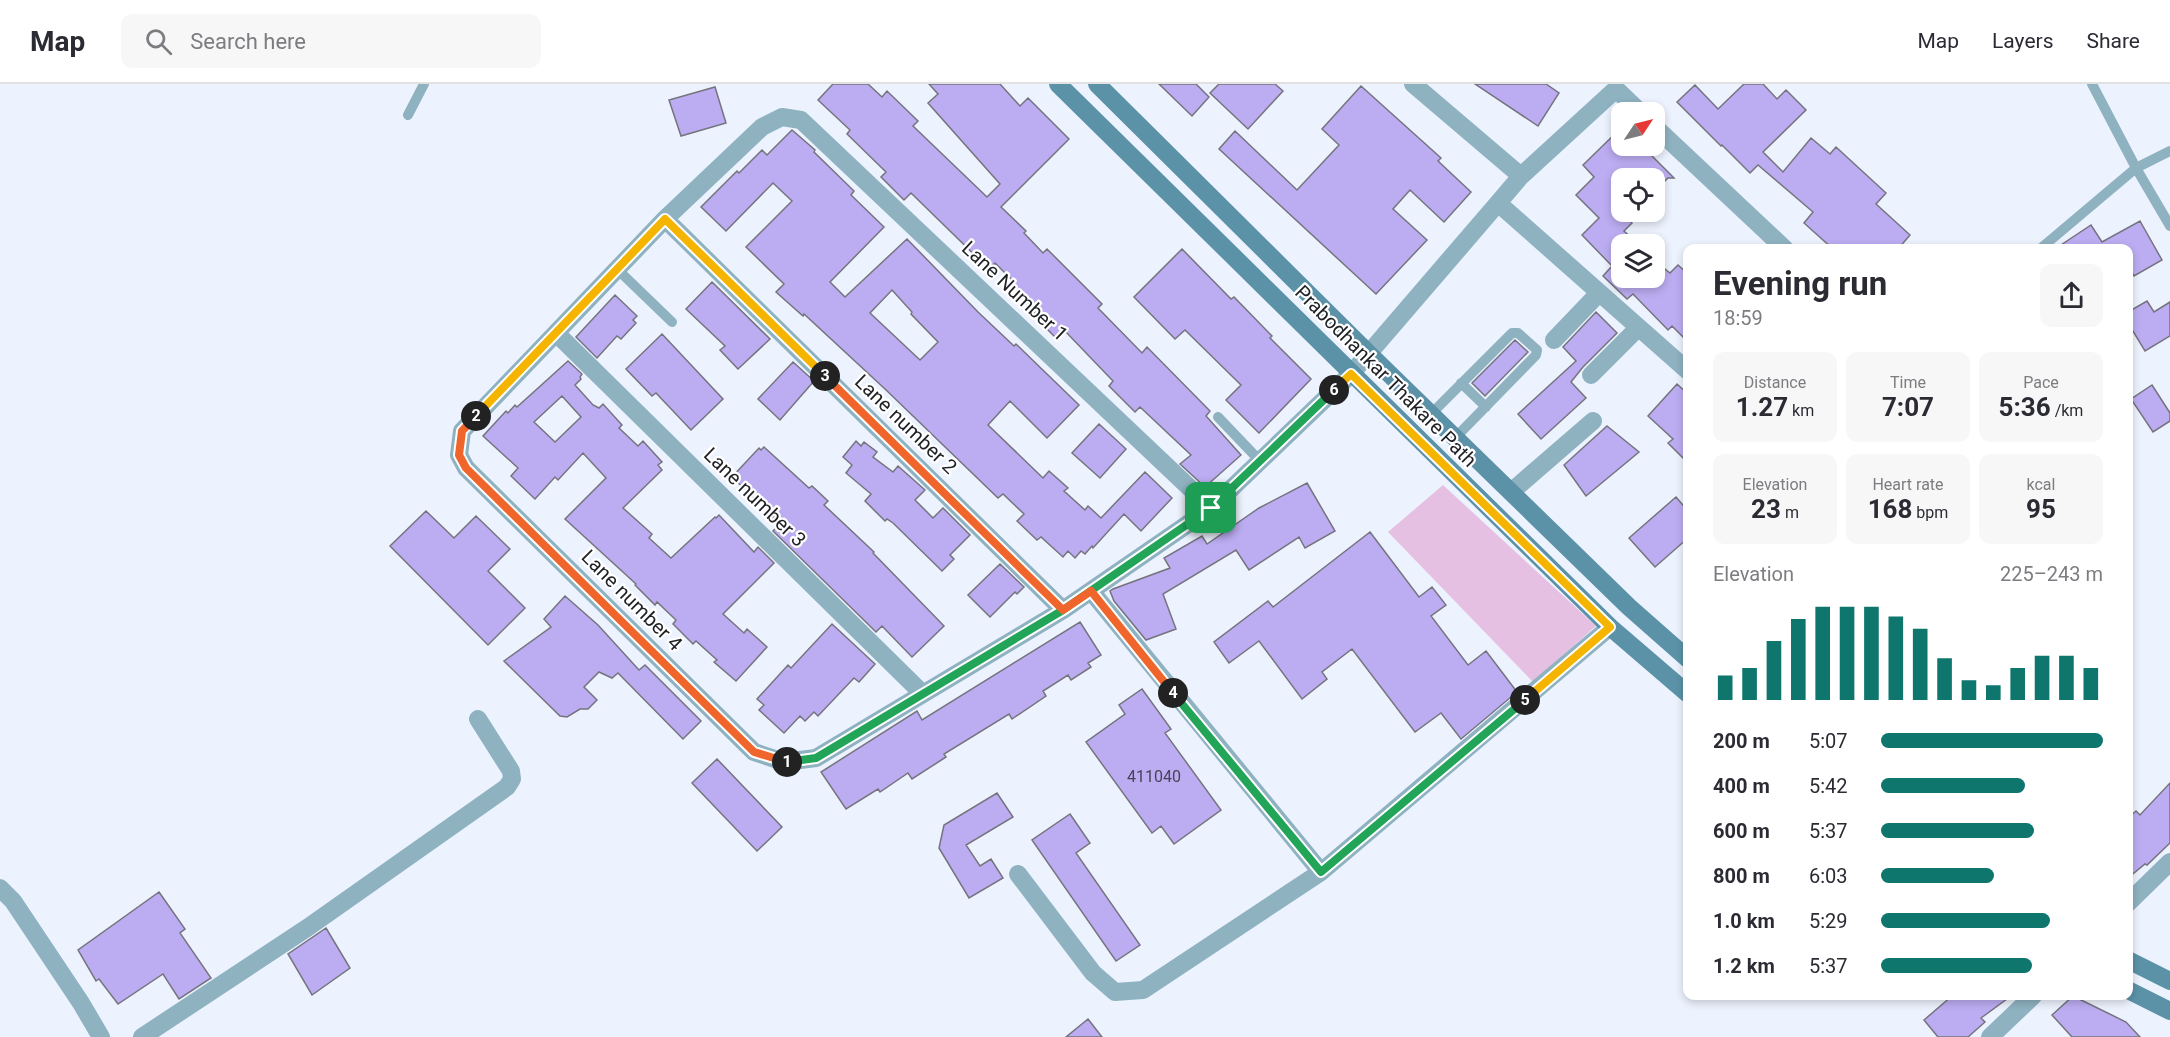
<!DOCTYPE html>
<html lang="en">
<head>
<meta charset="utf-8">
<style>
  :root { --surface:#fff; --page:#f7f7f7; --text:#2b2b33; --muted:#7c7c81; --line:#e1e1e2; --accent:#0f766e }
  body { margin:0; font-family:Roboto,sans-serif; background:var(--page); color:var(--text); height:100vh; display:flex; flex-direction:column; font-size:22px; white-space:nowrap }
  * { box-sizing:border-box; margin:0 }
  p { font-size:20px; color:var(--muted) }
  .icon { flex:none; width:33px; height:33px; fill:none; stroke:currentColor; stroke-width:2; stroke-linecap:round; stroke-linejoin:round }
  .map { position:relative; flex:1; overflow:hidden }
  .drawer { position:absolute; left:1683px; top:160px; width:450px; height:756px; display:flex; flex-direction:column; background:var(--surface); border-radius:12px; box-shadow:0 3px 9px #0003 }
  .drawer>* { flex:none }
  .needle { width:39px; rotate:55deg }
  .controls { position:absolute; left:1611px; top:18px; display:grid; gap:12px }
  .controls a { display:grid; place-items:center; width:54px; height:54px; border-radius:12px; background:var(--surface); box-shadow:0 3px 9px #0003; font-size:30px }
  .pin { position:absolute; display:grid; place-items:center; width:51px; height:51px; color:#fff; margin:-26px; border-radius:12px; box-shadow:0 3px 9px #0006 }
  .km { position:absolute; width:30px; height:30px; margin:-15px; border-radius:50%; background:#222; color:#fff; font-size:16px; line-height:30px; text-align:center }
  .round { display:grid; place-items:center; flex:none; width:63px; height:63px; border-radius:12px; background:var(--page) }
  .overview { display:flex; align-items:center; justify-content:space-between; height:102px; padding:0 30px }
  h1 { font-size:33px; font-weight:700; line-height:45px }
  .stats { display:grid; grid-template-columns:repeat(3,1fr); gap:9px; height:102px; padding:6px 30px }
  .stats div { display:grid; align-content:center; border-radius:12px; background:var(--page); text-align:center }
  .stats b { font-size:26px; font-weight:700 }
  .stats small { font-size:16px; font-weight:400 }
  .stats p { font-size:16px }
  .chart { height:168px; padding:12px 30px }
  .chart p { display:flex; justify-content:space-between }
  .chart svg { width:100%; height:108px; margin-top:6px; stroke:var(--accent); stroke-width:6 }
  ul { padding:0 30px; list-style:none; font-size:20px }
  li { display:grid; grid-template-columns:96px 72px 1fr; align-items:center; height:45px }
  li i { height:15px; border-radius:8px; background:var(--accent) }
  header { display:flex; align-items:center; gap:36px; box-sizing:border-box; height:84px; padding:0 30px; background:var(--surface); border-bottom:2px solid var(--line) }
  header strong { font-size:28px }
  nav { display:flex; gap:33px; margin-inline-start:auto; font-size:21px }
  .search { width:420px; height:54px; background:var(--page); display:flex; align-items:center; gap:15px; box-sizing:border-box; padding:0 21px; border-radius:12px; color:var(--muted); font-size:22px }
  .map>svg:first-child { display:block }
  .green { fill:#e5c0e2 }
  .building { fill:#bcadf2; stroke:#75747e; stroke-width:1.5; fill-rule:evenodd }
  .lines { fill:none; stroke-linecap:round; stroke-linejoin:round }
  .lane { stroke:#8fb2c1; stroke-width:10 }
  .street { stroke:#8fb2c1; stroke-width:18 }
  .secondary { stroke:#5c92a8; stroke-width:18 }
  .split-1-casing { stroke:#fff; stroke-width:12 }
  .split-2-casing { stroke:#fff; stroke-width:12 }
  .split-3-casing { stroke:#fff; stroke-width:12 }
  .split-4-casing { stroke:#fff; stroke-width:12 }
  .split-5-casing { stroke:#fff; stroke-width:12 }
  .split-6-casing { stroke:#fff; stroke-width:12 }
  .split-7-casing { stroke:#fff; stroke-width:12 }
  .split-1 { stroke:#22a559; stroke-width:8 }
  .split-2 { stroke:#f0652b; stroke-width:8 }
  .split-3 { stroke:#f5b400; stroke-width:8 }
  .split-4 { stroke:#f0652b; stroke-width:8 }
  .split-5 { stroke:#22a559; stroke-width:8 }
  .split-6 { stroke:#f5b400; stroke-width:8 }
  .split-7 { stroke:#22a559; stroke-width:8 }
  .labels { text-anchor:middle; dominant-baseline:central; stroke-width:4.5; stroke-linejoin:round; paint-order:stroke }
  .number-label { font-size:16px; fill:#464358 }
  .street-label { font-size:20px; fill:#1e2024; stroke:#fff }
</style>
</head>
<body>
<header>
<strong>Map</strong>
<div class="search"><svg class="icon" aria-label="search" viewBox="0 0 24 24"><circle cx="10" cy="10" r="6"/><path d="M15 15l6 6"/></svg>Search here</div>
<nav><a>Map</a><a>Layers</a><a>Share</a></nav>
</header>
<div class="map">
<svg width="2170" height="953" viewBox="0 0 2170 953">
  <rect width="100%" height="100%" fill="#edf3fe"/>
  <path class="green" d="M1443,401L1596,542L1533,598L1388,448Z"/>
  <path class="building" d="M833,0H868L882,13L887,7L918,37L913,42L987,113L1000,100L928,19L938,10L929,0H1000L1020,22L1028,14L1069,55L1001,123L1026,147L1024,149L1043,169L1047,165L1102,220L1098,224L1142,269L1147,263L1210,327L1206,332L1241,371L1205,403L1180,380L1191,371L1140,323L1135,328L1109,302L1113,297L1064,246L1056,254L1033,231L1035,229L1008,202L1013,197L995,179L989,185L911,109L904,116L881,93L886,88L847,50L850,46L818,16Z
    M1159,0H1196L1209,13L1192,32Z
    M1219,0H1275L1283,7L1248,45L1210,9Z
    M1475,0H1546L1559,9L1538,42Z
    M1744,0H1763L1777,15L1786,6L1806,26L1763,68L1783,88L1811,54L1830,70L1836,63L1886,109L1876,120L1910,151L1898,165H1833L1804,139L1813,128L1758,81L1750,89L1722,61L1721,62L1677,18L1695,1L1718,25Z
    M1361,2L1441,74L1438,77L1471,108L1444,138L1410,106L1393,125L1427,156L1376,210L1219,65L1235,47L1297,106L1339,61L1322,45Z
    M715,3L726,39L681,52L669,16Z
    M1622,43V62H1642L1674,94H1668L1654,108V94H1622V128H1634L1627,134L1632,139L1624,147L1638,160H1622V194H1654V176L1670,189L1678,181L1688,190V258L1672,242L1668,246L1633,210L1627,215L1603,192L1612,182L1582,151L1599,134L1576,111L1594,93L1583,81Z
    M792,46L815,66L814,68L854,107L851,111L884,143L830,198L845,213L907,155L978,228L1014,262L1016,260L1079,321L1047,354L1010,317L988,341L1043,394L1049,387L1068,404L1064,407L1085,426L1088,422L1101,434L1145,388L1172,414L1141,447L1124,430L1093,464L1092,462L1085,470L1081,467L1075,474L1068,467L1063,473L1041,453L1037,456L1017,437L1024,430L1003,410L998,414L885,305L804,230L803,232L776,208L784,200L746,163L792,117L773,99L726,147L701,123L737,87L739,89L762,66L767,71ZM892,206L912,228L911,230L938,258L920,276L870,229Z
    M2140,137L2162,176L2134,192L2128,182V165H2055L2091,141L2102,158Z
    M1182,165L1231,215L1234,213L1272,252L1270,254L1311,295L1259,349L1226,316L1241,301L1185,246L1175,255L1134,213Z
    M712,198L770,255L738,285L720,266L725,262L686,225Z
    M615,211L637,232L633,236L636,239L621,255L617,252L597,274L576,253Z
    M2147,217L2154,228L2170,218V252L2145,267L2128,239V228Z
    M1596,228L1617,249L1583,283L1571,298L1586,314L1541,355L1518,330L1576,277L1563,263Z
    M662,250L723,315L691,346L656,309L652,312L626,285Z
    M1515,256L1528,268L1485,312L1472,299Z
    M568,277L582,290L580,293L581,295L575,301L593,321L599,324L603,320L622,341L619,344L638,362L643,357L662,378L658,381L662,386L623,424L652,450L649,454L671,474L715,433L716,434L719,431L754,468L758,463L774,479L723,530L744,549L747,545L767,563L736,597L714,578L717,576L696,557L693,560L673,540L676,536L657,518L655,521L635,501L636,500L565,435L606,394L583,369L558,396L555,393L535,415L511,392L518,384L483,352L506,327L508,329L515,321L517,323ZM562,312L581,333L555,358L534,338Z
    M793,278L814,297L780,336L758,315Z
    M1677,300L1688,310V379L1668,359L1673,355L1648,332Z
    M2152,301L2170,329V337L2153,348L2131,315Z
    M1099,340L1126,365L1100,394L1072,369Z
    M1607,342L1639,368L1586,412L1564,381Z
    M856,357L861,362L864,358L877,368L873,373L893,388L898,382L925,406L915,416L933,434L943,424L970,451L950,471L954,475L942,487L893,439L887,435L885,437L865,417L871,410L846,389L852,381L843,373Z
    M764,363L809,404L812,402L828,417L824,421L874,468L873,469L944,542L912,573L882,542L876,548L773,447L780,440L773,434L776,430L758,412L755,415L732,393L759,364L761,366Z
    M1307,399L1335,447L1305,464L1299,453L1249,486L1236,466L1163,510L1176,545L1146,556L1114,517L1110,507L1113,505L1170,484L1164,474L1202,452L1207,460L1259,424Z
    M1676,413L1688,427V454L1655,483L1629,454Z
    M426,427L454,454L476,432L510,465L488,487L525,524L488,561L390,462Z
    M1370,448L1419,513L1432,503L1446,521L1431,532L1468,581L1486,567L1517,608L1461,655L1441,629L1415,648L1352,565L1322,588L1327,595L1302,615L1259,557L1229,579L1214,558L1268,517L1273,523Z
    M1000,480L1024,503L1017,510L1015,508L990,533L968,511Z
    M565,512L598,541L639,586L645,581L701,637L683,655L618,589L612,594L599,588L584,603L597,616L588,625H580L567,633L560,632L504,577L551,543L544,535Z
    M1080,538L1101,571L1088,579L1091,583L1071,596L1068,591L1043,607L1046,612L1012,635L1009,630L944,670L946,673L912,695L908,689L880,708L878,705L846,725L821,688L917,627L922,636Z
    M832,540L875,580L859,598L854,594L818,632L814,628L805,637L800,632L784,649L759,626L764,621L757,615L788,581L791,584Z
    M1142,605L1171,645L1165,649L1221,726L1174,760L1161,742L1152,749L1086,658L1125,630L1119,621Z
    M717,675L782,743L757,767L692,699Z
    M2170,699V759L2147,781L2145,780L2128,794V734L2136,727L2140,731Z
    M997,709L1013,733L966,761L980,782L991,775L1003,794L969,814L939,764L944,741Z
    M1070,730L1090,759L1076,769L1140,861L1116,877L1032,756Z
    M159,808L185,845L180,849L211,894L179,915L163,890L118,920L99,895L96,897L78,866Z
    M326,844L350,884L312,911L288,870Z
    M1952,912H2011L1981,934L1985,938L1968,953H1938L1924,936Z
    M2073,912L2126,938L2140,953H2072L2052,931Z
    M1088,935L1102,953H1066Z"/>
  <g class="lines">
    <path class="lane" d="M2092,0L2136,84L2170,142
      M408,31L424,0
      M2040,165L2136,84L2170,67
      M617,185L672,238
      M1461,299L1486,323
      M1431,330L1512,249H1518L1537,266L1536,271L1455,354
      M1218,333L1260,377"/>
    <path class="street" d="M1413,0L1521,92L1498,119L1688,287
      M1654,42L1785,165
      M1521,92L1616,5L1640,28
      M665,135L1063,526
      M556,249L923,610
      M1554,256L1599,209
      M1591,291L1638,244
      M1511,408L1593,337
      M1211,424L801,36L782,33L762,43L665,135L462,347L459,371L466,384L754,668L784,678L816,674L1063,526L1211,424L1351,290L1498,119
      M1091,507L1321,788
      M1018,790L1093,889L1115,908L1143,906L1321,788L1610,543
      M0,804L13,817L81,919L101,953
      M2128,819L2170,778
      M142,953L307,844L507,703L512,695L511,687L478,635
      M1990,953L2033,912"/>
    <path class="secondary" d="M1058,0L1610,543L1688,610
      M1097,0L1369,270L1629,523L1688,575
      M2128,876L2170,897
      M2128,906L2170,927"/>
  </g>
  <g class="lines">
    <g class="split-1-casing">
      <path id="split-1" d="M787,678L816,674L1063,526L1211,424"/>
    </g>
    <g class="split-2-casing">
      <path id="split-2" d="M476,332L462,347L459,371L466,384L754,668L787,678"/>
    </g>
    <g class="split-3-casing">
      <path id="split-3" d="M476,332L665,135L825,292"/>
    </g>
    <g class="split-4-casing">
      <path id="split-4" d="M825,292L1063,526L1091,507L1173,609"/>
    </g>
    <g class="split-5-casing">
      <path id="split-5" d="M1173,609L1321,788L1525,616"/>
    </g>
    <g class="split-6-casing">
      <path id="split-6" d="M1334,306L1351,290L1610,543L1525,616"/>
    </g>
    <g class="split-7-casing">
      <path id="split-7" d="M1211,424L1334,306"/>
    </g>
    <use href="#split-1" class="split-1"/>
    <use href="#split-2" class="split-2"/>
    <use href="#split-3" class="split-3"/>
    <use href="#split-4" class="split-4"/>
    <use href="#split-5" class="split-5"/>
    <use href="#split-6" class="split-6"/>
    <use href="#split-7" class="split-7"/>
  </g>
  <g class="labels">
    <g class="number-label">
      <text x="1154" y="692">411040</text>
    </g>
    <g class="street-label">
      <text transform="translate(1015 207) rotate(43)">Lane Number 1</text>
      <text transform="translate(1386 292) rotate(45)">Prabodhankar Thakare Path</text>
      <text transform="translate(906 340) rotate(44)">Lane number 2</text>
      <text transform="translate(755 413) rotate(44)">Lane number 3</text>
      <text transform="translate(632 516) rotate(45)">Lane number 4</text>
    </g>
  </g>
</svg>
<div class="controls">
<a><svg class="needle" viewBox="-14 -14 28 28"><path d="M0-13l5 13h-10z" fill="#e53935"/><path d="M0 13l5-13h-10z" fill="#7c7c81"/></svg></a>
<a><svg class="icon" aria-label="locate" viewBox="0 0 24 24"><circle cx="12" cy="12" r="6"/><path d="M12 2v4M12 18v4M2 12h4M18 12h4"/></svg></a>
<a><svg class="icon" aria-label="layers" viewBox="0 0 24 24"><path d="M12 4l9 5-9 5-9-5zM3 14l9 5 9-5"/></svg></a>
</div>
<div class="pin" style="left:1211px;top:424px;background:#1e9e55"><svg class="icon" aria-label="arrive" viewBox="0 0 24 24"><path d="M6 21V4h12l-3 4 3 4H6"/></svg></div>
<b class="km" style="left:787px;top:678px">1</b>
<b class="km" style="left:476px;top:332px">2</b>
<b class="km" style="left:825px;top:292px">3</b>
<b class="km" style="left:1173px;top:609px">4</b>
<b class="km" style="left:1525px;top:616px">5</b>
<b class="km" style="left:1334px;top:306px">6</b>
<section class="drawer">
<div class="overview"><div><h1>Evening run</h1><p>18:59</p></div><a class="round"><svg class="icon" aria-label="share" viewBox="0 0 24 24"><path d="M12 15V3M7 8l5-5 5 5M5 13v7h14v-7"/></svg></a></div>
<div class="stats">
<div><p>Distance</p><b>1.27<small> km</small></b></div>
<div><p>Time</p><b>7:07</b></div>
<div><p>Pace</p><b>5:36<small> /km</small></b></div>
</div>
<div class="stats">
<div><p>Elevation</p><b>23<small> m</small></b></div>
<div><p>Heart rate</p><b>168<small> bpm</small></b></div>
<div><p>kcal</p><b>95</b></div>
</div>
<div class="chart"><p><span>Elevation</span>225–243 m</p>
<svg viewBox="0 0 160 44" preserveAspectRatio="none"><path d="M5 44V34M15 44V31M25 44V20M35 44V11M45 44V6M55 44V6M65 44V6M75 44V10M85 44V15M95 44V27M105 44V36M115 44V38M125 44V31M135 44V26M145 44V26M155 44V31"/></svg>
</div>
<ul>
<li><b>200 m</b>5:07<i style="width:100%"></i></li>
<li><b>400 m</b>5:42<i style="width:65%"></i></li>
<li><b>600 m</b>5:37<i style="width:69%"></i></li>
<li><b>800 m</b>6:03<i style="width:51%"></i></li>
<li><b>1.0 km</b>5:29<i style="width:76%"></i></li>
<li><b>1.2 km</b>5:37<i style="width:68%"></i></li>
</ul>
</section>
</div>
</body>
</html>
